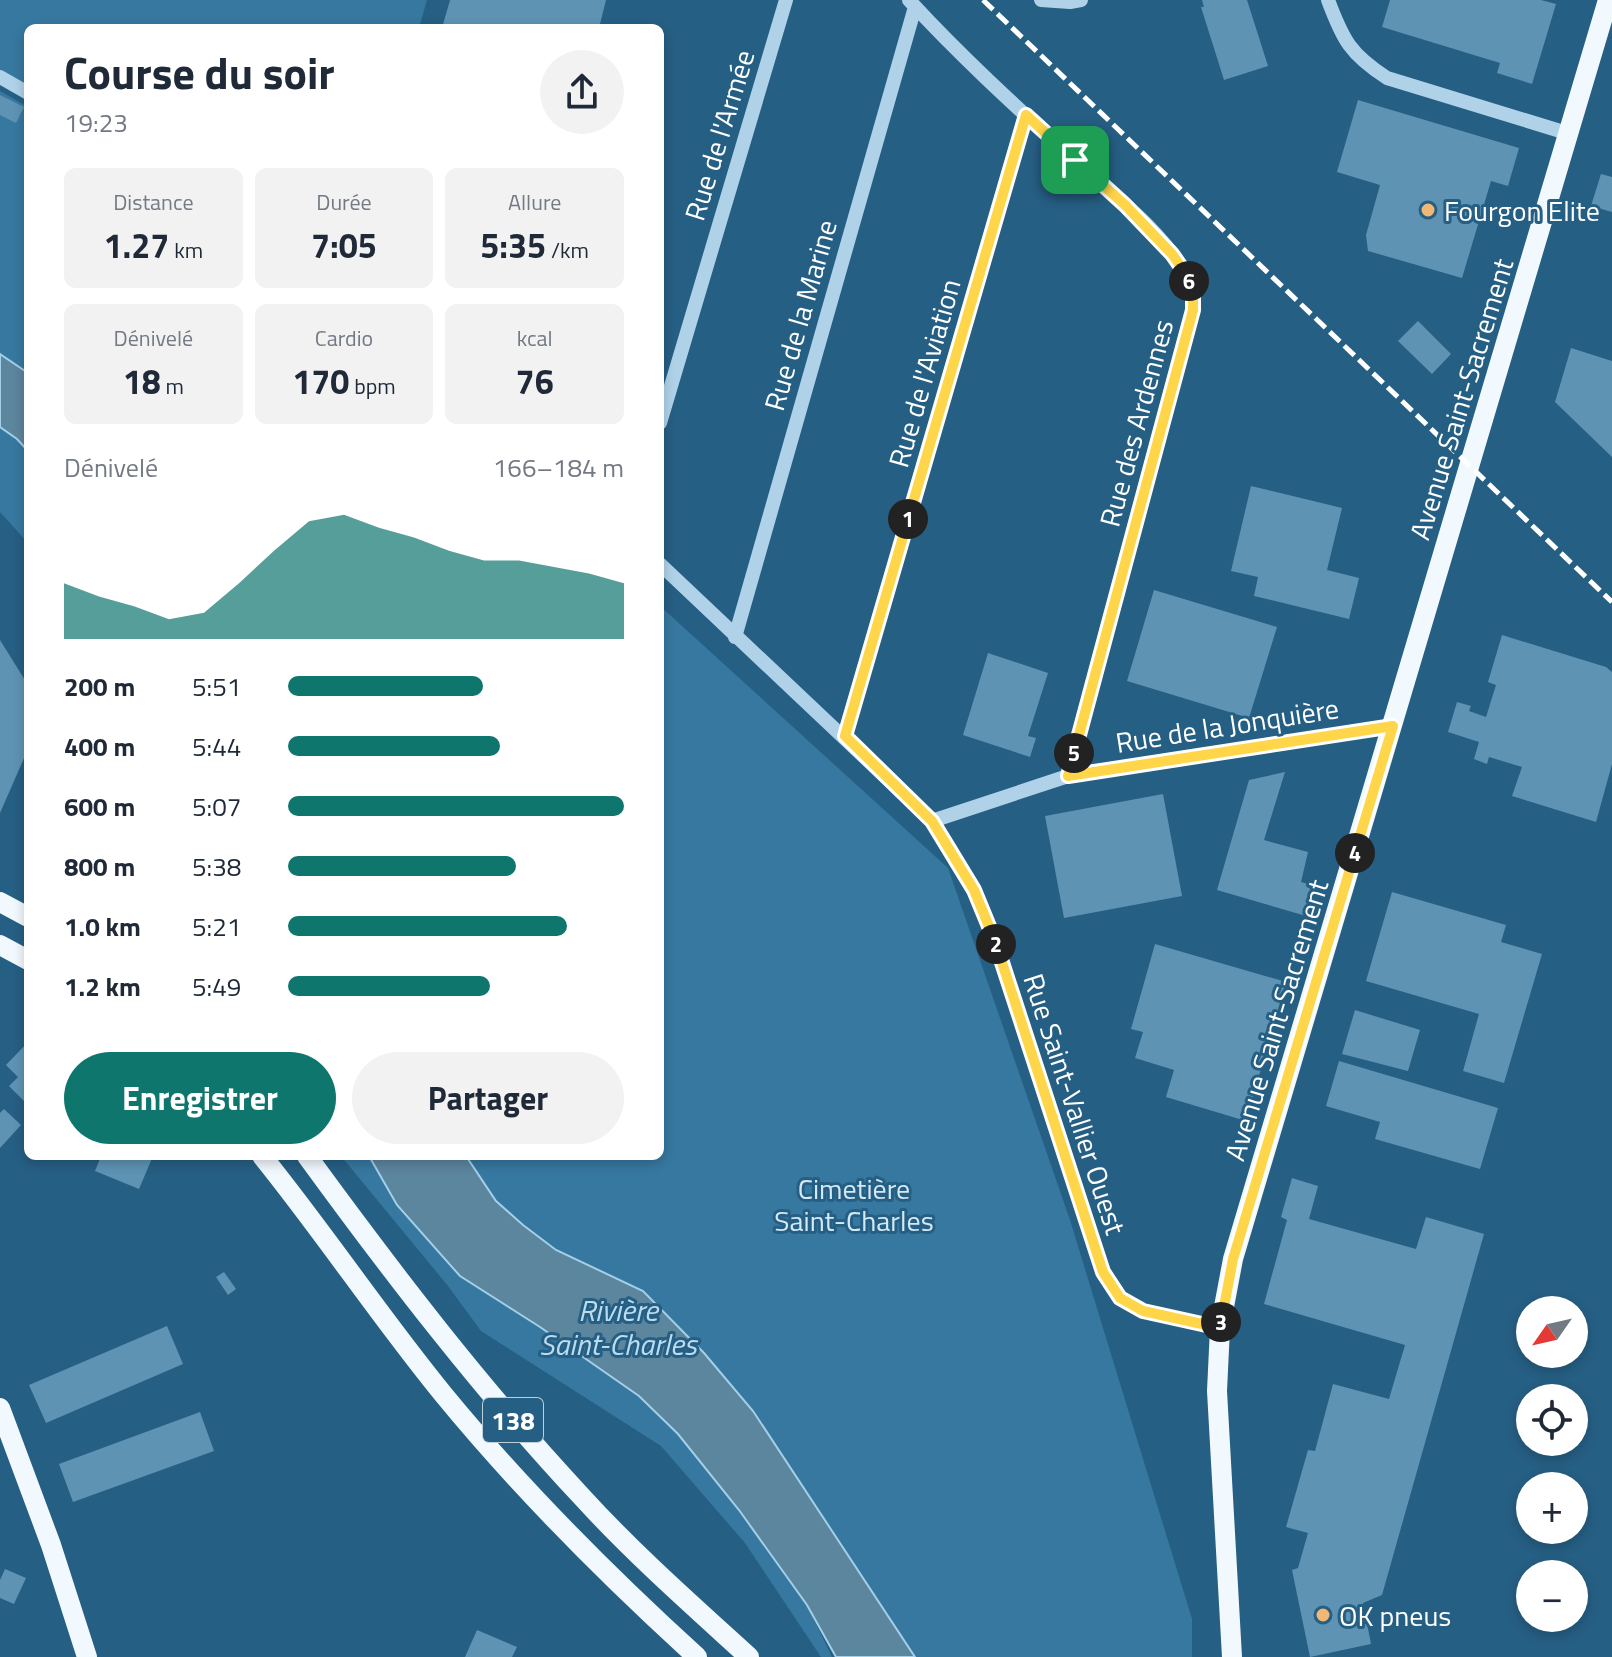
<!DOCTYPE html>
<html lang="fr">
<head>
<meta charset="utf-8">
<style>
  :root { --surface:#fff; --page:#f2f2f3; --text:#1f2937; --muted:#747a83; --accent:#0f766e }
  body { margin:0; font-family:"Titillium Web",sans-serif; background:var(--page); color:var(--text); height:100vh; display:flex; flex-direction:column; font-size:30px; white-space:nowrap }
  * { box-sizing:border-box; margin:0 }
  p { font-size:26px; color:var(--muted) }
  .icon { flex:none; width:44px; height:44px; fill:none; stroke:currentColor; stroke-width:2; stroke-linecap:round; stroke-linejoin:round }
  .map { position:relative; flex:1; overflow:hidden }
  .panel { position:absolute; left:24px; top:24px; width:640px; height:1136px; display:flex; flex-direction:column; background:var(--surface); border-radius:12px; box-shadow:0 4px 12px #0003 }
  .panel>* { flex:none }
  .needle { width:52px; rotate:236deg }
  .controls { position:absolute; left:1516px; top:1296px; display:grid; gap:16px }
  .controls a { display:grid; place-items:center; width:72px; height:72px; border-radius:50%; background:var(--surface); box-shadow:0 4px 12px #0003; font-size:40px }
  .pin { position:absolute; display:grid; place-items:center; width:68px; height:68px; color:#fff; margin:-34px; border-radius:16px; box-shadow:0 4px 12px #0006 }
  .km { position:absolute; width:40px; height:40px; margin:-20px; border-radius:50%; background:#222; color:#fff; font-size:22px; line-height:40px; text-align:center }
  .round { display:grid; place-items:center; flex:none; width:84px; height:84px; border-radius:42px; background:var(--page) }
  .headline { display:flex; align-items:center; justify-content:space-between; height:136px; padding:0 40px }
  h1 { font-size:44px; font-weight:700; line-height:60px }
  .metrics { display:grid; grid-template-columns:repeat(3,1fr); gap:12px; height:136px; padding:8px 40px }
  .metrics div { display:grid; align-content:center; border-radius:12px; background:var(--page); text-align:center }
  .metrics b { font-size:34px; font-weight:700 }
  .metrics small { font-size:22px; font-weight:400 }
  .metrics p { font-size:22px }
  .chart { height:224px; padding:16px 40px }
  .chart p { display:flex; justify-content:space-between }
  .chart svg { width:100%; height:144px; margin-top:8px; fill:var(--accent); opacity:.7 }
  .cta { display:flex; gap:16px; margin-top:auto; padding:16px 40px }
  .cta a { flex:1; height:92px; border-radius:48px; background:var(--accent); color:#fff; font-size:32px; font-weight:700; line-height:92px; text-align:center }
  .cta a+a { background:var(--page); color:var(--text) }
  ul { padding:0 40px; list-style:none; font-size:26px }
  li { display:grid; grid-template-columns:128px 96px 1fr; align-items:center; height:60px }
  li i { height:20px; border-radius:10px; background:var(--accent) }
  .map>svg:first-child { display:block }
  .green { fill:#3778a0 }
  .water { fill:#5c859e; stroke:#a4cfe8; stroke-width:2 }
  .building { fill:#5e93b4 }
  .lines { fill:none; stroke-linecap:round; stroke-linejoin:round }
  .minor { stroke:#afd2e8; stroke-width:14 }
  .major { stroke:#f1f8fe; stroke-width:20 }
  .rail { stroke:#fff; stroke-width:5; stroke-dasharray:14 6; stroke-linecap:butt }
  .route-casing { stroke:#fff; stroke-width:16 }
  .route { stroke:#ffd54a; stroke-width:10 }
  .poi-dot { fill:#f1b774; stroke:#265f84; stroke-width:3 }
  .labels { text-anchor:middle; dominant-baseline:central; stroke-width:6; stroke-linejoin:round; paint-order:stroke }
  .shield { fill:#265f84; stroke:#becfda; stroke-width:2 }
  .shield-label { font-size:26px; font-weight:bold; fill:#fff }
  .street-label { font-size:28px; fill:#fff; stroke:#265f84 }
  .poi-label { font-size:28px; fill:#fff; stroke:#265f84; text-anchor:start }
  .park-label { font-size:28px; fill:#d3e9f6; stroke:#265f84 }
  .water-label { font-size:30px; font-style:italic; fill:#bbdcef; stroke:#265f84 }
</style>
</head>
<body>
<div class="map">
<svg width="1612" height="1657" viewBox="0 0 1612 1657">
  <rect width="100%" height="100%" fill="#265f84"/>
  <path class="green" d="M0,0H427L419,28H28V93L0,77Z
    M0,91L28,107V373L0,354Z
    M0,427L17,439L28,451V543L0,512Z
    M660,606L948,868L1070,1220L1192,1619V1657H915L753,1411L704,1353L643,1291L556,1250L523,1225L496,1201L466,1156H660Z
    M341,1156H369L397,1205L460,1276L540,1327L639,1396L678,1434L739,1510L807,1605L832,1657H821L745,1543L661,1446L481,1331L448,1286Z"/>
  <path class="water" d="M0,354L28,373V451L17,439L0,427Z
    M369,1156H466L496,1201L523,1225L556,1250L643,1291L704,1353L753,1411L915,1657H836L807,1605L739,1510L678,1434L639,1396L540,1327L460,1276L397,1205Z"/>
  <path class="building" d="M450,0H606L599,28H442Z
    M1202,0H1247L1268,66L1224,80L1201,7H1204Z
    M1390,0H1541L1556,4L1532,84L1497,73L1500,63L1382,27Z
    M0,95L24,107L16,123L0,115Z
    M1358,100L1519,148L1508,186L1491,181L1462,278L1368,251L1366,235L1380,185L1337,172Z
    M1601,174L1612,177V212L1591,206Z
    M1418,321L1451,354L1432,374L1398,341Z
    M1571,348L1612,361V457L1555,402Z
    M1251,486L1342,508L1327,570L1359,578L1349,619L1254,596L1258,577L1231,571Z
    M1154,590L1277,627L1249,718L1127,681Z
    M1502,635L1606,667L1612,672V764L1596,822L1512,796L1522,767L1489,757L1487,764L1474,759L1479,742L1448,732L1457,702L1471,706L1469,711L1486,717L1496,685L1488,682Z
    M0,640L28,685V749L0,813Z
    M988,653L1048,673L1028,736L1036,738L1030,757L963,735Z
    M1285,772L1264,840L1308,852L1301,882L1315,886L1306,916L1217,890L1249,780Z
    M1163,794L1182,896L1064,918L1045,816Z
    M1392,892L1506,925L1501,942L1542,954L1504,1083L1463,1071L1479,1014L1366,981Z
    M1155,944L1286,982L1246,1121L1166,1097L1174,1070L1135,1058L1143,1032L1131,1029Z
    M1355,1010L1420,1030L1408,1071L1342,1054Z
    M28,1042V1105L9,1086L18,1077L6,1065Z
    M1339,1061L1498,1108L1480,1169L1375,1139L1380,1122L1326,1106Z
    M4,1109L21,1125L0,1148V1113Z
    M101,1156H153L139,1189L95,1171Z
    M1292,1178L1318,1186L1309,1219L1416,1249L1426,1217L1484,1234L1382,1595L1363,1603L1371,1644L1310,1657L1292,1570L1298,1568L1308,1533L1286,1527L1308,1450L1315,1451L1333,1384L1389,1399L1405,1345L1264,1304L1287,1220L1281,1217Z
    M224,1272L236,1289L228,1295L216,1277Z
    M167,1326L183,1364L46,1423L29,1385Z
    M200,1412L214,1451L73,1502L59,1464Z
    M5,1569L26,1578L14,1604L0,1598V1580Z
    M477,1630L517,1647L512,1657H465Z"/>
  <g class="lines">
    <path class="minor" d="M909,0C962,58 1022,112 1080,165C1117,198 1162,231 1186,275C1192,286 1193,298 1193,310L1068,776
      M1041,0L1070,2L1081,0
      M1328,0C1343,40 1350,54 1387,78L1570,134
      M0,77L28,93
      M660,423L786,0
      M660,564L932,821L974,890L995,941L1103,1272L1120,1298L1143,1311L1220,1328
      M735,637L915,7
      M845,736L1026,115
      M932,821L1068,776L1393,726"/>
    <path class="major" d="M0,902L28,917
      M0,945L28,960
      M262,1156C325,1234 380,1317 443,1394C520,1488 607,1575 697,1657
      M307,1156C393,1274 482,1390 582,1497C634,1554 692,1605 749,1657
      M0,1408L51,1545L87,1657
      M1232,1657L1217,1391L1220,1328L1233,1259L1608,0"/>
    <path class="rail" d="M983,0L1612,602"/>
  </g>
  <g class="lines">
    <g class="route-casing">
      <path id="route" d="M1026,115L1125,205L1172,254L1188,277L1193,294V310L1068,776L1393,726L1233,1259L1220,1328L1143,1311L1120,1298L1103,1272L995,941L974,890L932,821L845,736Z"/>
    </g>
    <use href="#route" class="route"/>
  </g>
  <g class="poi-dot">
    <circle cx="1428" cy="210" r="8"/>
    <circle cx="1323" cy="1615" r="8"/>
  </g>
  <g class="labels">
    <rect class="shield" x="483" y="1398" width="60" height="44" rx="6"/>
    <g class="shield-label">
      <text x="513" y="1420">138</text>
    </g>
    <g class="street-label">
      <text transform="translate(719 135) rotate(-73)">Rue de l'Armée</text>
      <text transform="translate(800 315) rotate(-74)">Rue de la Marine</text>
      <text transform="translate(924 373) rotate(-74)">Rue de l'Aviation</text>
      <text transform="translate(1461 399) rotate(-73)">Avenue Saint-Sacrement</text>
      <text transform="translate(1136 423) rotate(-75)">Rue des Ardennes</text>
      <text transform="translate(1227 725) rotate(-9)">Rue de la Jonquière</text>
      <text transform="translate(1276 1020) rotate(-73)">Avenue Saint-Sacrement</text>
      <text transform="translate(1075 1104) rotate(72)">Rue Saint-Vallier Ouest</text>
    </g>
    <g class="poi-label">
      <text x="1444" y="210">Fourgon Elite</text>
      <text x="1339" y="1615">OK pneus</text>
    </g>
    <g class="park-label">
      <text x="854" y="1188">Cimetière<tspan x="854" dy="32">Saint-Charles</tspan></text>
    </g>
    <g class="water-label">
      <text x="618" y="1310">Rivière<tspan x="618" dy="34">Saint-Charles</tspan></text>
    </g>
  </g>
</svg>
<div class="controls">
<a><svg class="needle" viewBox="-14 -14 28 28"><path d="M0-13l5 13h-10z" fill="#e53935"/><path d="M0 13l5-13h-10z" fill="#747a83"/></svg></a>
<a><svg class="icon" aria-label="locate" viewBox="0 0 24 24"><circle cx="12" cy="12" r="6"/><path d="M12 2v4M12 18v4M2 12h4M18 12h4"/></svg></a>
<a>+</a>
<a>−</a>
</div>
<div class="pin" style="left:1075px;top:160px;background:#1e9e55"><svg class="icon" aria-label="arrive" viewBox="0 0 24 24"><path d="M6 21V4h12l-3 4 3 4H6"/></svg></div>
<b class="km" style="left:908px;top:519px">1</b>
<b class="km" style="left:996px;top:944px">2</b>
<b class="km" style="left:1221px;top:1322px">3</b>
<b class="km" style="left:1355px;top:853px">4</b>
<b class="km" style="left:1074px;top:753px">5</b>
<b class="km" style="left:1189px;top:281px">6</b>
<section class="panel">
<div class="headline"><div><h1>Course du soir</h1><p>19:23</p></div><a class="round"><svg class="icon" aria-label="share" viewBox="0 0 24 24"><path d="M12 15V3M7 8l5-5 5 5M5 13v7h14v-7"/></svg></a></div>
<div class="metrics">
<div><p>Distance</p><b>1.27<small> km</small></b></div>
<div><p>Durée</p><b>7:05</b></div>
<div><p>Allure</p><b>5:35<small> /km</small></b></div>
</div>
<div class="metrics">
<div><p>Dénivelé</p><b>18<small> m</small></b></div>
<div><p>Cardio</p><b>170<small> bpm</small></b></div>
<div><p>kcal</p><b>76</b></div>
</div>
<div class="chart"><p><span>Dénivelé</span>166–184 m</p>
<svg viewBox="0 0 160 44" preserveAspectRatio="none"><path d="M0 44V27L10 31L20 34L30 38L40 36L50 27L60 17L70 8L80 6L90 10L100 13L110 17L120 20L130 20L140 22L150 24L160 27V44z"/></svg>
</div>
<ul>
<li><b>200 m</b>5:51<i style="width:58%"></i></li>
<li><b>400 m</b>5:44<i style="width:63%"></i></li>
<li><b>600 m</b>5:07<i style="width:100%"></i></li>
<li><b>800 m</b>5:38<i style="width:68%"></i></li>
<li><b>1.0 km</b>5:21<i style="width:83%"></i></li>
<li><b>1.2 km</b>5:49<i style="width:60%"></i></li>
</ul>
<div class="cta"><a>Enregistrer</a><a>Partager</a></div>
</section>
</div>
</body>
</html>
